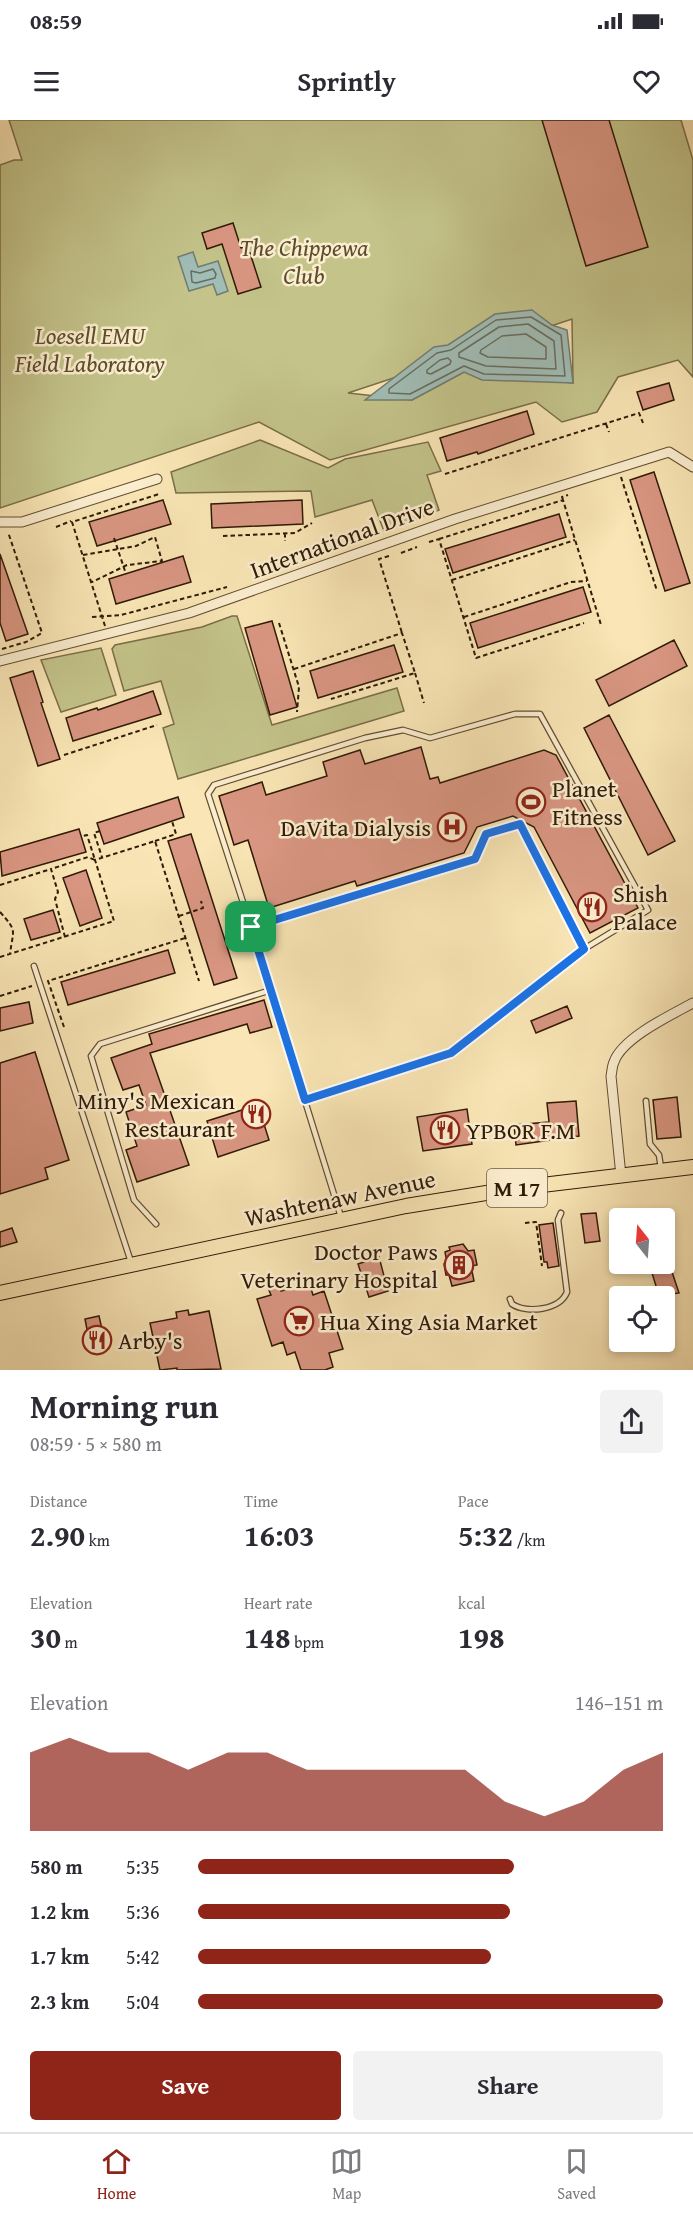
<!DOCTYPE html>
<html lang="en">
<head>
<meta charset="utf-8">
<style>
  :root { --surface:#fff; --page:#f2f2f3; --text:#2b2b33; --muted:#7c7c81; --line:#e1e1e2; --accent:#8f2418 }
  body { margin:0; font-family:"Gentium Book Plus",serif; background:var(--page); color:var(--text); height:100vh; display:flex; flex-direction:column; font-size:22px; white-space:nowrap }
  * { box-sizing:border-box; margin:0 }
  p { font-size:20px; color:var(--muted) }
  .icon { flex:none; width:33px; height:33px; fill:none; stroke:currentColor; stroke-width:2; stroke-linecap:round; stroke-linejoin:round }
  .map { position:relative; height:1250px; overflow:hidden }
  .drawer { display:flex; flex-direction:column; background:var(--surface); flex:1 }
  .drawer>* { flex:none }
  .needle { width:39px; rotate:343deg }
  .buttons { position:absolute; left:609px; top:1088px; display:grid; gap:12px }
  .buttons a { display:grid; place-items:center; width:66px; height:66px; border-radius:6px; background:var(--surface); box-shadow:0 3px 9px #0003; font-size:30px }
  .pin { position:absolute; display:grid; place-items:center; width:51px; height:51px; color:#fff; margin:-26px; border-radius:12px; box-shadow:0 3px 9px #0006 }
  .round { display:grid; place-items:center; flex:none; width:63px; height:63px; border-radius:6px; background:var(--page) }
  .overview { display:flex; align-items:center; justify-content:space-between; height:102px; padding:0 30px }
  h1 { font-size:33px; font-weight:600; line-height:45px }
  .figures { display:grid; grid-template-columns:repeat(3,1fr); gap:9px; height:102px; padding:6px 30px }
  .figures div { display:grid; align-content:center }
  .figures b { font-size:30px; font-weight:600 }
  .figures small { font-size:16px; font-weight:400 }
  .figures p { font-size:16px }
  .chart { height:168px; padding:12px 30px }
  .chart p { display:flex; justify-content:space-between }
  .chart svg { width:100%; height:108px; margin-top:6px; fill:var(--accent); opacity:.7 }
  .primary-button { display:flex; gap:12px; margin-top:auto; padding:12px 30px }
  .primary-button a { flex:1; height:69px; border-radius:6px; background:var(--accent); color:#fff; font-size:24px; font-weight:600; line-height:69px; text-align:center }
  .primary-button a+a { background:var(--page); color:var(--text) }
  ul { padding:0 30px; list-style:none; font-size:20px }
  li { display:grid; grid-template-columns:96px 72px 1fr; align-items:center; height:45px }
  li i { height:15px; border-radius:8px; background:var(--accent) }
  .status { display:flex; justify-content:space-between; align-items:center; height:42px; padding:0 30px; background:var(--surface); direction:ltr }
  .status svg { height:16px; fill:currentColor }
  header { display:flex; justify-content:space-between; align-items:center; height:78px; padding:0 30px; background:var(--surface); font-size:27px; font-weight:600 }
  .tab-bar { display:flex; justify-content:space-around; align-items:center; height:84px; border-top:2px solid var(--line); background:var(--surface); font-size:16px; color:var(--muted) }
  .tab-bar a { display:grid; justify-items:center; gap:3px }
  .tab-bar .selected { color:var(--accent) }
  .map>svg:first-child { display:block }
  .green { fill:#c3c38a; stroke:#7a6e48; stroke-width:1.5; fill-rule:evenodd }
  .water { fill:#a0bdb6; stroke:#737c70; stroke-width:1.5 }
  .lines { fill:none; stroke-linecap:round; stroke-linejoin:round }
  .shore { stroke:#686c5e; stroke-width:1.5 }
  .building { fill:#d99682; stroke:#301a06; stroke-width:1.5 }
  .lane-casing { stroke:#624d32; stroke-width:7 }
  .street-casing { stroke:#624d32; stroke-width:11 }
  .primary-casing { stroke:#301a06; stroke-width:16 }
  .path { stroke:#301a06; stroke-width:2; stroke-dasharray:4.5 3; stroke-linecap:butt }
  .lane { stroke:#fbeecf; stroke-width:4.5 }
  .street { stroke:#fbeecf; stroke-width:9 }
  .primary { stroke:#f9e5b5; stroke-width:14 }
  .route-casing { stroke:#fff; stroke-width:12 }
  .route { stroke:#1a73e8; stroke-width:8 }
  .labels { text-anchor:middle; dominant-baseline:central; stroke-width:5; stroke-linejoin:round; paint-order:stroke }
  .shield { fill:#fbeecf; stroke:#6d5a42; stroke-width:1.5 }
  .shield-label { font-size:22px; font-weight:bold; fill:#301a06 }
  .park-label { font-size:24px; font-style:italic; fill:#5c4d2e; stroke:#fbeecf }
  .street-label { font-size:24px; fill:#301a06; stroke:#fbeecf }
  .poi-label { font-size:24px; fill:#301a06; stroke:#fbeecf; text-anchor:start }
</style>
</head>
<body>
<div class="status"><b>08:59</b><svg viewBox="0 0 49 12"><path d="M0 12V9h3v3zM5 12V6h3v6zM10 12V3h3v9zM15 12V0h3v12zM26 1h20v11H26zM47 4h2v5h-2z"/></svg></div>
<header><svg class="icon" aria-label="menu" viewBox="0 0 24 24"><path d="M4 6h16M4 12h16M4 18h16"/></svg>Sprintly<svg class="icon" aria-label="heart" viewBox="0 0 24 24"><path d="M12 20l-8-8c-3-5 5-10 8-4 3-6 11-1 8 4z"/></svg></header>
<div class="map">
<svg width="693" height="1250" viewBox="0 0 693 1250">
  <rect width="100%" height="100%" fill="#f9e5b5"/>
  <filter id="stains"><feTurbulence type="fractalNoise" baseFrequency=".00333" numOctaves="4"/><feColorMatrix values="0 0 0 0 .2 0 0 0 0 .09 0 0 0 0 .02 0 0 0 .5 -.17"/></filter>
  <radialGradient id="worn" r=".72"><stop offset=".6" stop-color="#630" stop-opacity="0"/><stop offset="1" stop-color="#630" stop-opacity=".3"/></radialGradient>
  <path class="green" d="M9,0H681L693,40V257L678,240L618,257L597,292L562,302L536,282L330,340L259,302L0,388V45L14,40H22ZM572,199L573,263L464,252L412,280L348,273Z
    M260,320L328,348L345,339L428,322L441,351L427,355L439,390L384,411L372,380L315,397L311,371L176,373L171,352Z
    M232,496H237L272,605L397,568L404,591L178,659L163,608L174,604L161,561L124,571L112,529L115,525L202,507Z
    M101,528L116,575L61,592L41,540Z"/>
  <path class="water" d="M193,132L198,147L218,141L228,171L217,175L213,164L189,171L178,137Z
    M532,190L552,205L567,210L573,263L482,260L464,252L412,280H365L434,227L448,225L495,194Z"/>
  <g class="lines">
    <path class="shore" d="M213,149L216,154L215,158L196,163L192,162L191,151L200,153Z
      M531,197L561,215L565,256L484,254L464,246L410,274L389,273V269L437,233L451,230L496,200Z
      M528,204L554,221L556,249L486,246L459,237V233L499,207Z
      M526,214L546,227V239L488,237L480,233L481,230L502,216Z
      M448,238L451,241L450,244L431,254L427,253V250L440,240Z"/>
  </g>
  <path class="building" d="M542,0H609L648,127L586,146Z
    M233,103L241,128L246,127L248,134L250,133L261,167L238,174L222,124L207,129L202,113Z
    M669,263L674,280L643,290L637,272Z
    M527,291L534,314L478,334L477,332L447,341L440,318Z
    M654,352L690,463L665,471L630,360Z
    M163,380L171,404L97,426L89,402Z
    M302,380L303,404L212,408L211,384Z
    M559,394L566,417L453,453L445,429Z
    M0,434L28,514L6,521L0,503Z
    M183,436L191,462L116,484L109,459Z
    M583,467L591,492L478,528L470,503Z
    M272,501L297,587L270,595L245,508Z
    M674,520L687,546L609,586L596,560Z
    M394,525L403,552L318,578L310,551Z
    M33,551L43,582L41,583L60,639L38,646L10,558Z
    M153,571L161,594L73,621L66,598L97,588L98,590Z
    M609,595L675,721L648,735L584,608Z
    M421,627L430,659L438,657L440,663L544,630L556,635L638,788L590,813L534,707L513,696L477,707L464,733L357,766L355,761L269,788L248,720L234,725L219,676L262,662L266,675L327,656L323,642L360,630L365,644Z
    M178,677L184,697L104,724L97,703Z
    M79,709L86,732L2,756L0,732Z
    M191,714L237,858L214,865L168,721Z
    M86,750L102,798L80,806L63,758Z
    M53,790L60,812L31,820L24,799Z
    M168,830L175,853L68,885L61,862Z
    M264,880L272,907L250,913L247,904L150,933L189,1045L137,1062L126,1030L137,1026L126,992L146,985L139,965L123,970L111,938L152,924L149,914Z
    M29,882L33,903L0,911V888Z
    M567,886L572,898L536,913L531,901Z
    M35,932L69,1040L45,1048L48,1059L0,1074V943Z
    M677,977L681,1017L657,1019L653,980Z
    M576,981L579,1016L516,1025L514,1005L549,1002L547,983Z
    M258,985L269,1020L218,1037L207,1001Z
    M467,989L472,1024L423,1031L417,997Z
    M596,1093L600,1121L585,1123L581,1094Z
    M553,1103L559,1146L548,1148L547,1142H544L539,1105Z
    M12,1108L17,1122L0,1127V1112Z
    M463,1124L468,1131L474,1130L477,1145L471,1146L474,1161L452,1166L449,1155H446L444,1144L447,1143L445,1132L450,1130L449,1127Z
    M379,1137L388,1171L369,1177L358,1144Z
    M649,1143H669L679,1173L659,1176Z
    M309,1162L313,1175L324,1171L343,1229L329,1233L333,1247L325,1250H301L295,1232L287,1235L283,1222L272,1226L257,1179L271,1175L268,1168L278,1165L281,1171Z
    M188,1190L189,1195L209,1191L221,1249L177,1250V1248L160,1250L150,1203L177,1198L176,1192Z
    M99,1196L106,1227L91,1230L85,1199Z"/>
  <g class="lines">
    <g class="lane-casing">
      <path id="lane" d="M251,807L208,674L214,665L365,618L403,610L430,618L515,594H540L648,790L584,829
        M34,846L131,1142
        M305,980L451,933L584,829L520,704L486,714L475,739L251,807L341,1097
        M646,981L650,1024L659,1035L661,1048
        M156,1104L134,1080L91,936L100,924L271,870
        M510,1179L512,1184C527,1194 560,1190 567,1172L558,1100L561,1093"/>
    </g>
    <g class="street-casing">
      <path id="street" d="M0,402H22L157,359
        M0,541L189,493L455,399L669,332L693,347
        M621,1056L611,956C612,952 612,946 614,942C622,918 671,895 693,883"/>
    </g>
    <g class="primary-casing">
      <path id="primary" d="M0,1173L406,1086L517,1068L693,1047"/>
    </g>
    <path class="path" d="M606,304L609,312
      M445,354L639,293L643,303
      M621,357L657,471
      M563,380L562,377L568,375
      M56,407L71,401
      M285,413V421
      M223,416L295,413L312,403
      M114,418L126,454
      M439,419L563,380L601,505
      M429,422L439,419L476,538L584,503
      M401,433L417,427
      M83,435L136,426L155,417L162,441L127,445L92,462
      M389,436L379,439L402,513
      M452,460L575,420
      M92,497L121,495L227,467
      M464,497L571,462L587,461
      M279,503L299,567L297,592
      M105,506L72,402L159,374
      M2,529L26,522L42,513L8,412
      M294,549L402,513L415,553L331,579
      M415,553L424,583
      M64,635L157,605
      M100,711L94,713L102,737
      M155,721L176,714L172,701
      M0,765L51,749
      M0,792C18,812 13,809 10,834
      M179,796L203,788L201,781
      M65,817L55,779L58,772L51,749L88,737L95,740L87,715L82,716
      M0,837L114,801L95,740L155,721L199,861
      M0,876L32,866
      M64,907L48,861L185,818
      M525,1103L536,1102L542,1146"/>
    <use href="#lane" class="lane"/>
    <use href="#street" class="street"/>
    <use href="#primary" class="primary"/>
  </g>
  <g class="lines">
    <g class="route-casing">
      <path id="route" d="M520,704L584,829L451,933L305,980L251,807L475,739L486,714Z"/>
    </g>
    <use href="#route" class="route"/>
  </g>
  <defs>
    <g id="stadium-ring" transform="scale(1.5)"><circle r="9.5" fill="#fbeecf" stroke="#8f2418" stroke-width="1.5"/><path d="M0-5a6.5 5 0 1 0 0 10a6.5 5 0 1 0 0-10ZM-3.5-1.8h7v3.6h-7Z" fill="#8f2418"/></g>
    <g id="hospital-ring" transform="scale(1.5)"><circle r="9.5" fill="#fbeecf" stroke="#8f2418" stroke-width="1.5"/><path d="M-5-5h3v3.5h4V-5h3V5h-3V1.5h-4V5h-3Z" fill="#8f2418"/></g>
    <g id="restaurant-ring" transform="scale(1.5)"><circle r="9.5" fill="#fbeecf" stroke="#8f2418" stroke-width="1.5"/><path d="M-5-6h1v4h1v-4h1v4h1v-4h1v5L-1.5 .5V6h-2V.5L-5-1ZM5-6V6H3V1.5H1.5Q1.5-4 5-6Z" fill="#8f2418"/></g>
    <g id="building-ring" transform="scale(1.5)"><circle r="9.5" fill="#fbeecf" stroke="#8f2418" stroke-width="1.5"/><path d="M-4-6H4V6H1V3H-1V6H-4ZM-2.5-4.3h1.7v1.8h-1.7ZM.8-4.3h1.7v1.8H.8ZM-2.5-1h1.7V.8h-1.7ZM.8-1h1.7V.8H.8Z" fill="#8f2418"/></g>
    <g id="supermarket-ring" transform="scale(1.5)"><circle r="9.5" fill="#fbeecf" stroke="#8f2418" stroke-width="1.5"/><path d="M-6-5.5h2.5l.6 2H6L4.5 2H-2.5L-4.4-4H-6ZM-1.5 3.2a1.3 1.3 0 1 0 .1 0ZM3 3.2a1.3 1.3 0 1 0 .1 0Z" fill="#8f2418"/></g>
  </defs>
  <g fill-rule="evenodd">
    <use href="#stadium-ring" x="531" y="682"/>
    <use href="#hospital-ring" x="452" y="707"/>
    <use href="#restaurant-ring" x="592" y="787"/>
    <use href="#restaurant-ring" x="256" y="994"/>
    <use href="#restaurant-ring" x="445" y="1010"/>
    <use href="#building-ring" x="459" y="1145"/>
    <use href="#supermarket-ring" x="299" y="1201"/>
    <use href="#restaurant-ring" x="97" y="1220"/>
  </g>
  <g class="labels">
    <rect class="shield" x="487" y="1049" width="60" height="38" rx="4.5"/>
    <g class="shield-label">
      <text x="517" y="1068">M 17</text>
    </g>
    <g class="park-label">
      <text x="304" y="127">The Chippewa<tspan x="304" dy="28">Club</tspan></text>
      <text x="90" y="215">Loesell EMU<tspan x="90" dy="28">Field Laboratory</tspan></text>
    </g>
    <g class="street-label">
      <text transform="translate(342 418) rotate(-20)">International Drive</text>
      <text transform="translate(340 1078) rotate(-12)">Washtenaw Avenue</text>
    </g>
    <g class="poi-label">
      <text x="552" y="668">Planet<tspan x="552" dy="28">Fitness</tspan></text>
      <text x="431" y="707" text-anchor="end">DaVita Dialysis</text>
      <text x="613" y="773">Shish<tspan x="613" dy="28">Palace</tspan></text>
      <text x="235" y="980" text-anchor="end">Miny's Mexican<tspan x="235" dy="28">Restaurant</tspan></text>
      <text x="466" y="1010">YPBOR F.M</text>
      <text x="438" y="1131" text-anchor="end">Doctor Paws<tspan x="438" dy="28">Veterinary Hospital</tspan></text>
      <text x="320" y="1201">Hua Xing Asia Market</text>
      <text x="118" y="1220">Arby's</text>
    </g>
  </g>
  <rect width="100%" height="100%" filter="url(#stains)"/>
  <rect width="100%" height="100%" fill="url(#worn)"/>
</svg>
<div class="buttons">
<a><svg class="needle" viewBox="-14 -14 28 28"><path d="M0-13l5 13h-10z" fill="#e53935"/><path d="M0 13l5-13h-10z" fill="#7c7c81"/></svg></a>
<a><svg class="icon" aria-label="locate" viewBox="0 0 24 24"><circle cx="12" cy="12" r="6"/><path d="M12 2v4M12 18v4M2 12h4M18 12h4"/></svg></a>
</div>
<div class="pin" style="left:251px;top:807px;background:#1e9e55"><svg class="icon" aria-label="arrive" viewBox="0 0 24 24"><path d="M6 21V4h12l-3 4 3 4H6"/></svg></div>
</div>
<section class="drawer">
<div class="overview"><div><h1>Morning run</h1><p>08:59 · 5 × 580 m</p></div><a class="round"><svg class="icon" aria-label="share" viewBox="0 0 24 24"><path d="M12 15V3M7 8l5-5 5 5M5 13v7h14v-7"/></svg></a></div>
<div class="figures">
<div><p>Distance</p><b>2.90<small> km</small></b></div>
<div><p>Time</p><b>16:03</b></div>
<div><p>Pace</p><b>5:32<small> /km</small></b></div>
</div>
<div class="figures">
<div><p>Elevation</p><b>30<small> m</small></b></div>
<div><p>Heart rate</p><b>148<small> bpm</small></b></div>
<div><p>kcal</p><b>198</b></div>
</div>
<div class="chart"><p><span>Elevation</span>146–151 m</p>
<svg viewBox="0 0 160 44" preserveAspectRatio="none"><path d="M0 44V12L10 6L20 12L30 12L40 19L50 12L60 12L70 19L80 19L90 19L100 19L110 19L120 32L130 38L140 32L150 19L160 12V44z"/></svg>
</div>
<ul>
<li><b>580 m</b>5:35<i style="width:68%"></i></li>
<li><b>1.2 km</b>5:36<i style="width:67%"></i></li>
<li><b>1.7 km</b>5:42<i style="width:63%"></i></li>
<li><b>2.3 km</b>5:04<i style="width:100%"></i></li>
</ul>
<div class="primary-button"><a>Save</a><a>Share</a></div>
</section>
<nav class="tab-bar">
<a class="selected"><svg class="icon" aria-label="home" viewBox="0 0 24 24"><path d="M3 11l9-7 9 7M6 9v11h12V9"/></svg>Home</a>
<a><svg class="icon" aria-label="map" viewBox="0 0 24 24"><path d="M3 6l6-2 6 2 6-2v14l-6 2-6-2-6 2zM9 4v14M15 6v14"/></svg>Map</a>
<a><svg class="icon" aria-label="saved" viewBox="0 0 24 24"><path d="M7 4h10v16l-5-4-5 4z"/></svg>Saved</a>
</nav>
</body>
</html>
